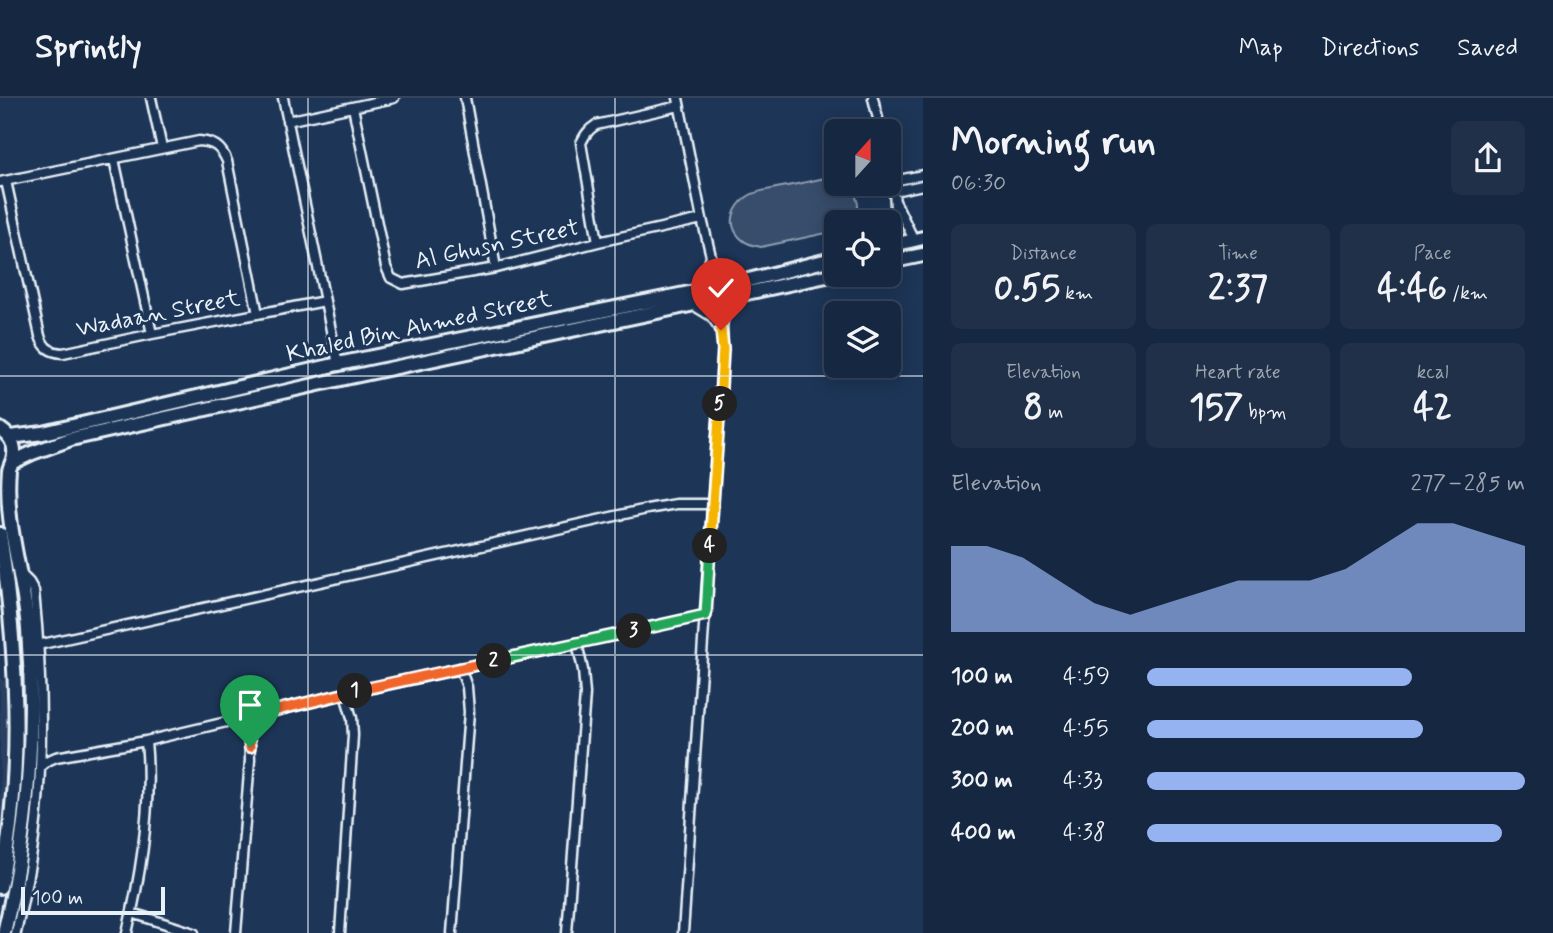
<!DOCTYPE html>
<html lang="en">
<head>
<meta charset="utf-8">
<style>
  :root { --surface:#162841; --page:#1f3048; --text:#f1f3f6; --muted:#9ea6b1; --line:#35445a; --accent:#95b2f1 }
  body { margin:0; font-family:Mynerve,sans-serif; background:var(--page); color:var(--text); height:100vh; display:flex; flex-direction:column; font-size:26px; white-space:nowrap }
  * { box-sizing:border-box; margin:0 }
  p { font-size:23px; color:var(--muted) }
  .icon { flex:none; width:38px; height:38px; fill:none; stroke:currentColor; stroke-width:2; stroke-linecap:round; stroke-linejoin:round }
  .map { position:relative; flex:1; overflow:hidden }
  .panel { display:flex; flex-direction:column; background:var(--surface); width:630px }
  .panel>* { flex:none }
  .needle { width:46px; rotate:21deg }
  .tools { position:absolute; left:824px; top:21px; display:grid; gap:14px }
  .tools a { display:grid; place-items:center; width:77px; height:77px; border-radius:10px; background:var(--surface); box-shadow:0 4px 18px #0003,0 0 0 2px var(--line); font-size:35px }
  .scale { position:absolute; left:21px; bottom:18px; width:144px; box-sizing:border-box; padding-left:7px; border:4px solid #e8f1f8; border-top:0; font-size:19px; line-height:24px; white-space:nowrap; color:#e8f1f8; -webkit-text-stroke:5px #1d3557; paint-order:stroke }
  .pin { position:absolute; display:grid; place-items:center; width:60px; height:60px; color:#fff; margin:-72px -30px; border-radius:50% 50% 50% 0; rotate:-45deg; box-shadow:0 0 7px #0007 }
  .pin .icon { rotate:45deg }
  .km { position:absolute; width:35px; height:35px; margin:-18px; border-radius:50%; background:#222; color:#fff; font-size:19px; line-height:35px; text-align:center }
  .round { display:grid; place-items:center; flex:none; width:74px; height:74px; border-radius:10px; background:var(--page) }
  .overview { display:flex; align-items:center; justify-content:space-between; height:119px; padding:0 28px }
  h1 { font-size:38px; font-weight:700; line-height:52px }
  .metrics { display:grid; grid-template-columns:repeat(3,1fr); gap:10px; height:119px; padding:7px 28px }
  .metrics div { display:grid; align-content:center; border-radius:10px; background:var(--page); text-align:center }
  .metrics b { font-size:35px; font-weight:700 }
  .metrics small { font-size:19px; font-weight:400 }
  .metrics p { font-size:19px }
  .chart { height:196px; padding:14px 28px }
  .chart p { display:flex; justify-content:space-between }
  .chart svg { width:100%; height:126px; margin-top:7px; fill:var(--accent); opacity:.7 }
  ul { padding:0 28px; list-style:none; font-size:23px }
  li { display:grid; grid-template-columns:112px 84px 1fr; align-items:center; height:52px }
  li i { height:18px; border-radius:9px; background:var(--accent) }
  header { display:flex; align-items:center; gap:42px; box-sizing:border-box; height:98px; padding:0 35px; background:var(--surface); border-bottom:2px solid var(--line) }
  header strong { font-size:33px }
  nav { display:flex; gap:38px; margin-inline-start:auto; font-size:24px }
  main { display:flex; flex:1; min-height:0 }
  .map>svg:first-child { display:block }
  .built { fill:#2a4162 }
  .green { fill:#374d6c; stroke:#909fb2; stroke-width:2 }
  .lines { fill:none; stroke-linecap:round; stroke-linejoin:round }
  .street-casing { stroke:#e8f1f8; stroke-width:13 }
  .secondary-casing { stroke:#e8f1f8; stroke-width:18 }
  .street { stroke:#1d3557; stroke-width:8 }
  .secondary { stroke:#1d3557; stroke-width:12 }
  .split-1-casing { stroke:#fff; stroke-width:14 }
  .split-2-casing { stroke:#fff; stroke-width:14 }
  .split-3-casing { stroke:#fff; stroke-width:14 }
  .split-4-casing { stroke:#fff; stroke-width:14 }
  .split-5-casing { stroke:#fff; stroke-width:14 }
  .split-6-casing { stroke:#fff; stroke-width:14 }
  .split-1 { stroke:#f0652b; stroke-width:9 }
  .split-2 { stroke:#f0652b; stroke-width:9 }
  .split-3 { stroke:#22a559; stroke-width:9 }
  .split-4 { stroke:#22a559; stroke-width:9 }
  .split-5 { stroke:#f5b400; stroke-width:9 }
  .split-6 { stroke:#f5b400; stroke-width:9 }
  .grid { fill:none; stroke:#e8f1f8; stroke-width:2; stroke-opacity:0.55 }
  .labels { text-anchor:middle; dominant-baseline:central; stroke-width:6; stroke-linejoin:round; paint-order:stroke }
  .street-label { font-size:24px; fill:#e8f1f8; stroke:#1d3557 }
</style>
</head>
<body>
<header>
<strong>Sprintly</strong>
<nav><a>Map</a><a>Directions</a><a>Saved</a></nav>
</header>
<main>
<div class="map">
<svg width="923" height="835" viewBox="0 0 923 835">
  <rect width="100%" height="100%" fill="#1d3557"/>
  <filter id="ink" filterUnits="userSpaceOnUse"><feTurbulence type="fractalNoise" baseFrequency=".0143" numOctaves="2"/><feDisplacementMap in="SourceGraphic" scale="14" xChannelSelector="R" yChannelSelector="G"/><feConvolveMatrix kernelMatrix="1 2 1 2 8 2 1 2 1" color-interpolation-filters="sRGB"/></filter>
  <g filter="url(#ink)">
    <path class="built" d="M0,580L7,586L3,747L0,748Z"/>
    <path class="green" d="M829,79L836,81V86H847C858,97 863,112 851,124H836V133L761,149C750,147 741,144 735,133C728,119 738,104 750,97C757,93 768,92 776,90C794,87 812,83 829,79Z"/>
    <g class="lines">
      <g class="street-casing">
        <path id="street" d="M151,0L162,50
          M283,0L338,266
          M465,0L496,170
          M678,0L702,121L711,158L720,175L729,187
          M873,0L881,33
          M353,9L386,169L391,180L403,186L496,170L598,144L702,121
          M287,23L394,0
          M114,61L152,236
          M889,67C894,89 899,114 889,136
          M6,83L40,238C44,250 50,254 63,255L152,236L325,203
          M893,83L923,77
          M0,84L199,43C214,44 221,49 227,63L258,216
          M894,93L923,87
          M896,105L914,142
          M598,144L581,45C585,37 588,32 596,27L679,8
          M698,192L705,180L711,158
          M693,207L711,218L721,232
          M38,547L647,411L676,406H713
          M40,669L47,663L56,659L146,643L345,596L706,517
          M132,815L194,835
          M16,835C23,803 30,772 34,740C45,659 42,575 34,493L29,484L20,475
          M127,835C141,776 152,704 146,643
          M236,835L250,662L249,636L245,620
          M340,835L353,637L352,620L345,596
          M452,835L469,614L467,589L460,570
          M567,835L585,596L583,572L577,545
          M683,835L723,251C721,228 720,216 738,199"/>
      </g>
      <g class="secondary-casing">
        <path id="secondary" d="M889,148L923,140
          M889,164L923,157
          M0,331C14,340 18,354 10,369
          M10,339L43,335L338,266L729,187L836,160
          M13,364L32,355L71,341L350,279L836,176
          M0,436C17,549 24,677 0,789
          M4,835C28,735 36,634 28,531C24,478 4,426 9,372"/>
      </g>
      <use href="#street" class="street"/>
      <use href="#secondary" class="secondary"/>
    </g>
  </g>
  <g class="lines" filter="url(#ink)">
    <g class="split-1-casing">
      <path id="split-1" d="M250,649L245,620L355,593"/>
    </g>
    <g class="split-2-casing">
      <path id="split-2" d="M355,593L494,563"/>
    </g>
    <g class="split-3-casing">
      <path id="split-3" d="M494,563L634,533"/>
    </g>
    <g class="split-4-casing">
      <path id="split-4" d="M634,533L706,517L710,448"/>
    </g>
    <g class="split-5-casing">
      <path id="split-5" d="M710,448L720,306"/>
    </g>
    <g class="split-6-casing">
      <path id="split-6" d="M720,306L723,251L721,232"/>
    </g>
    <use href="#split-1" class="split-1"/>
    <use href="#split-2" class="split-2"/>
    <use href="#split-3" class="split-3"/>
    <use href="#split-4" class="split-4"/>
    <use href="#split-5" class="split-5"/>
    <use href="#split-6" class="split-6"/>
  </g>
  <path class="grid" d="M308,0V835M615,0V835M0,278H923M0,557H923"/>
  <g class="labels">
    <g class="street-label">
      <text transform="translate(497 147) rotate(-12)">Al Ghusn Street</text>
      <text transform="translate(158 216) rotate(-11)">Wadaan Street</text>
      <text transform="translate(419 229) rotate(-12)">Khaled Bin Ahmed Street</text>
    </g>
  </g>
</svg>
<div class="tools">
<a><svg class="needle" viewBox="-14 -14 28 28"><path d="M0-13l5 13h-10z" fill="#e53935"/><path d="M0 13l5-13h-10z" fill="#9ea6b1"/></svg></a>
<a><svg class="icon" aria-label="locate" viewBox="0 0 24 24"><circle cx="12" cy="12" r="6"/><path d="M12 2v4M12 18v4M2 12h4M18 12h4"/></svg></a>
<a><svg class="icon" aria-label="layers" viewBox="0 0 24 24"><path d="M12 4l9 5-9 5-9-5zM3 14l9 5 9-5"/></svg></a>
</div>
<div class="scale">100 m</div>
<div class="pin" style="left:250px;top:649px;background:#1e9e55"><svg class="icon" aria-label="arrive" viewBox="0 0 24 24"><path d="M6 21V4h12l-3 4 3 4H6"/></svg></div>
<div class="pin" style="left:721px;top:232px;background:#d93025"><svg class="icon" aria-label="check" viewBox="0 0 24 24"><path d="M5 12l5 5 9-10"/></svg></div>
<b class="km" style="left:355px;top:593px">1</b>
<b class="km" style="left:494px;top:563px">2</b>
<b class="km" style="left:634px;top:533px">3</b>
<b class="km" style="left:710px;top:448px">4</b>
<b class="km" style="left:720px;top:306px">5</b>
</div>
<section class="panel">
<div class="overview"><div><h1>Morning run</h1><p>06:30</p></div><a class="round"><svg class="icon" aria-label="share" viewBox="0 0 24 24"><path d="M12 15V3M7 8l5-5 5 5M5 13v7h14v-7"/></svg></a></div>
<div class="metrics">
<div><p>Distance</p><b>0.55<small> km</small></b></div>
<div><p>Time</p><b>2:37</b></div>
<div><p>Pace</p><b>4:46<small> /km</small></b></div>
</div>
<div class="metrics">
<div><p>Elevation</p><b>8<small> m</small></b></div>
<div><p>Heart rate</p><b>157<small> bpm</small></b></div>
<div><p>kcal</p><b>42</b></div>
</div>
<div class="chart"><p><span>Elevation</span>277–285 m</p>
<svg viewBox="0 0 160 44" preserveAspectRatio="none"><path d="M0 44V14L10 14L20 18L30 26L40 34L50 38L60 34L70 30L80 26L90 26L100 26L110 22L120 14L130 6L140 6L150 10L160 14V44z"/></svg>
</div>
<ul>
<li><b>100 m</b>4:59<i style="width:70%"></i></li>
<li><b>200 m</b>4:55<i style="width:73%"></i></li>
<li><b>300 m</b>4:33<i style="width:100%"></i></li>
<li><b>400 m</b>4:38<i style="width:94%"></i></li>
</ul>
</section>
</main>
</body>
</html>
